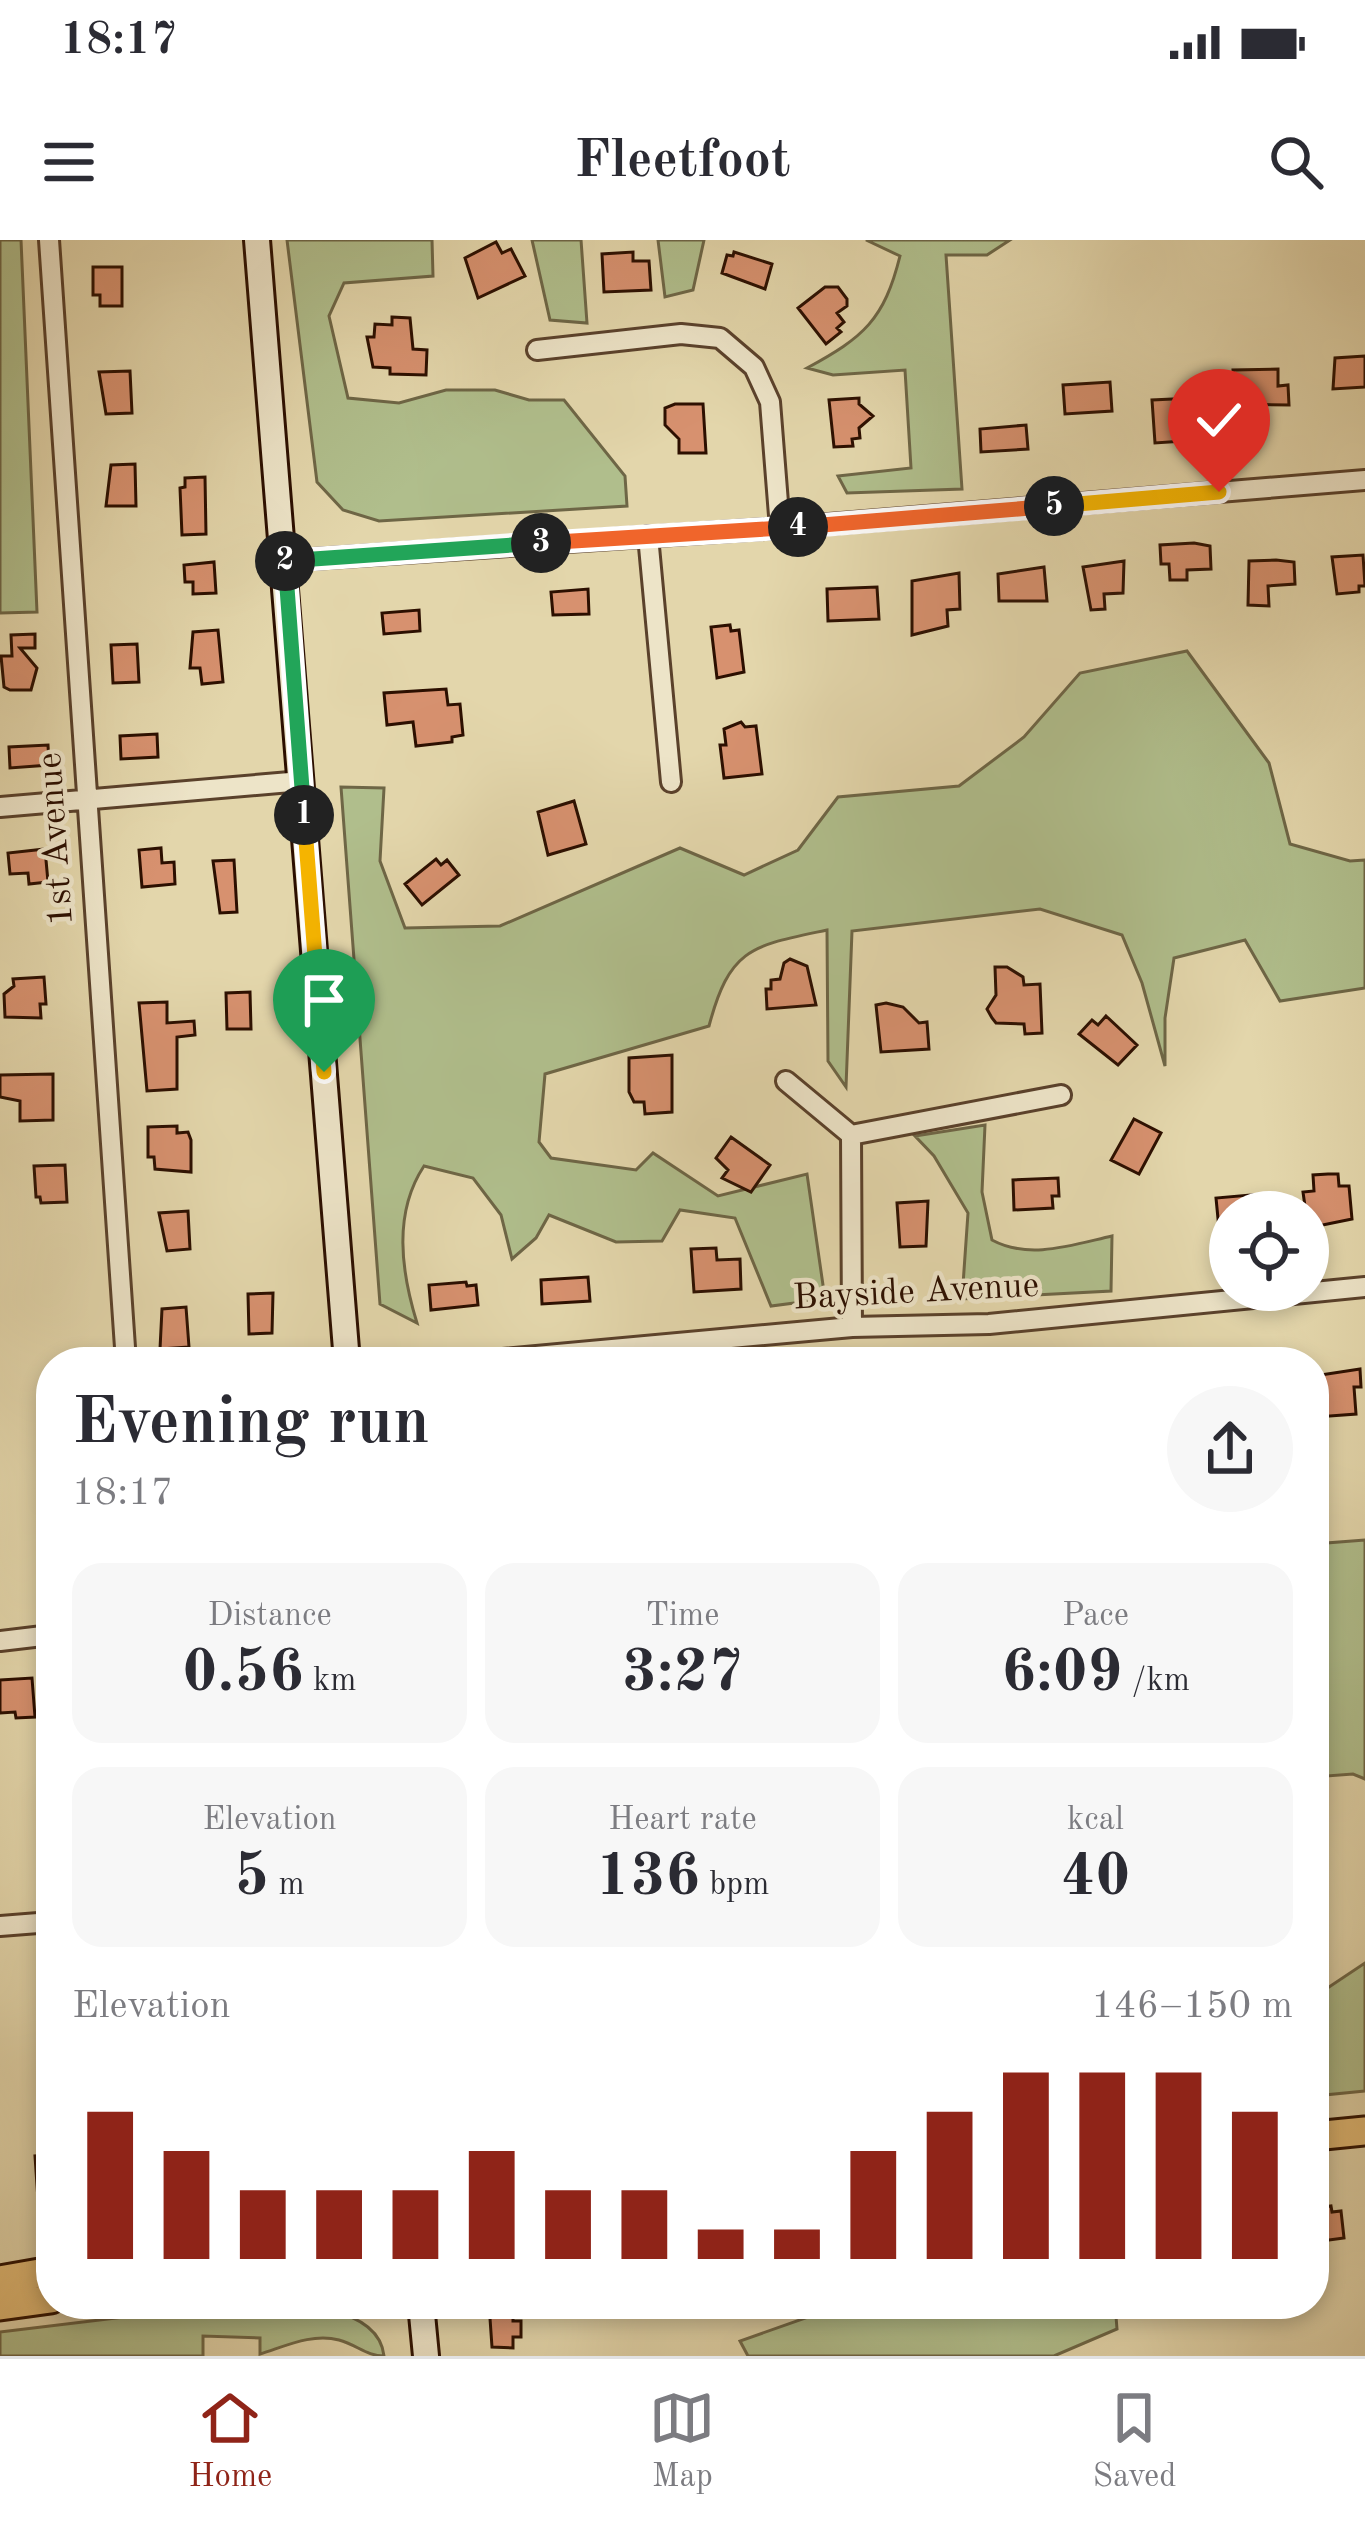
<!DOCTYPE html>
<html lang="en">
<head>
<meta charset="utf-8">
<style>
  :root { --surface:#fff; --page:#f7f7f7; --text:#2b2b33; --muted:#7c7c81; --line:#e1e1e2; --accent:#8f2418 }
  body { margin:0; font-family:"Old Standard TT",serif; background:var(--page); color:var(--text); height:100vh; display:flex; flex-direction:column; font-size:45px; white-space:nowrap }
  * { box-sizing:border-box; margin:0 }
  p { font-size:39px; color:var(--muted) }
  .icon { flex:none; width:66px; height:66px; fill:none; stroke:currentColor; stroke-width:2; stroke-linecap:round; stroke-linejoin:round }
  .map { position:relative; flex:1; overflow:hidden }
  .drawer { position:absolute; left:36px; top:1107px; width:1293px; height:972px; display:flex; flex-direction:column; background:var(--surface); border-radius:48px; box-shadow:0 6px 18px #0003 }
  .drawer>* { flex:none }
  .fabs { position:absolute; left:1209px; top:951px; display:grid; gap:24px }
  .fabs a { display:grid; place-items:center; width:120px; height:120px; border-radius:50%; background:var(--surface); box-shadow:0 6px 18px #0003; font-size:60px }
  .pin { position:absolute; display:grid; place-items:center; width:102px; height:102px; color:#fff; margin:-123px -51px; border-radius:50% 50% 50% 0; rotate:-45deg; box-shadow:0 0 12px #0007 }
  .pin .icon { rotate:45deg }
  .km { position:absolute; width:60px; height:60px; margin:-30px; border-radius:50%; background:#222; color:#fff; font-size:33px; line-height:60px; text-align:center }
  .round { display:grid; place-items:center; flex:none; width:126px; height:126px; border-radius:63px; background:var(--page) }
  .overview { display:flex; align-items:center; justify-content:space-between; height:204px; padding:0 36px }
  h1 { font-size:66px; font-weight:700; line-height:90px }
  .stats { display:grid; grid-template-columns:repeat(3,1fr); gap:18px; height:204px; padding:12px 36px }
  .stats div { display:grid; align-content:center; border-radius:30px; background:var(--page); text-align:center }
  .stats b { font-size:60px; font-weight:700 }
  .stats small { font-size:33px; font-weight:400 }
  .stats p { font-size:33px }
  .chart { height:336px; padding:24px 36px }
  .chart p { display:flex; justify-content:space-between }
  .chart svg { width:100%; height:216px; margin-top:12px; stroke:var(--accent); stroke-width:6 }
  .status { display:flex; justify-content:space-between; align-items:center; height:84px; padding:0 60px; background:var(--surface); direction:ltr }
  .status svg { height:33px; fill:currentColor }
  header { display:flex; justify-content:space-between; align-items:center; height:156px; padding:0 36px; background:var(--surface); font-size:54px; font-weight:700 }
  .tabs { display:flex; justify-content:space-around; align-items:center; height:168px; border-top:3px solid var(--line); background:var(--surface); font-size:33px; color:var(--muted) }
  .tabs a { display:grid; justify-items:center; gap:6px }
  .tabs .current { color:var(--accent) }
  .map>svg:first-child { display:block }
  .green { fill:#b0be8c; stroke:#6e6646; stroke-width:3 }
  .building { fill:#d7916f; stroke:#2c0f00; stroke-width:3 }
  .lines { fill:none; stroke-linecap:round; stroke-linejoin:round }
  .street-casing { stroke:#5a412b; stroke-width:24 }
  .secondary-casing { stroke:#2c0f00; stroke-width:30 }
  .primary-casing { stroke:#2c0f00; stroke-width:33 }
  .street { stroke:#ede4c8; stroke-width:18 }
  .secondary { stroke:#ede4c8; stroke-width:24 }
  .primary { stroke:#e2bb76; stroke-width:27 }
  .split-1-casing { stroke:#fff; stroke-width:24 }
  .split-2-casing { stroke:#fff; stroke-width:24 }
  .split-3-casing { stroke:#fff; stroke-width:24 }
  .split-4-casing { stroke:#fff; stroke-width:24 }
  .split-5-casing { stroke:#fff; stroke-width:24 }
  .split-6-casing { stroke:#fff; stroke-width:24 }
  .split-1 { stroke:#f5b400; stroke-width:15 }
  .split-2 { stroke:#22a559; stroke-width:15 }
  .split-3 { stroke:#22a559; stroke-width:15 }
  .split-4 { stroke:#f0652b; stroke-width:15 }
  .split-5 { stroke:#f0652b; stroke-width:15 }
  .split-6 { stroke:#f5b400; stroke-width:15 }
  .labels { text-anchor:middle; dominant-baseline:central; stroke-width:9; stroke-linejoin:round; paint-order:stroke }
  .street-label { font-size:36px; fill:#2c0f00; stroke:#ede4c8 }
</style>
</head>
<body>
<div class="status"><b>18:17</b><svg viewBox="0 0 49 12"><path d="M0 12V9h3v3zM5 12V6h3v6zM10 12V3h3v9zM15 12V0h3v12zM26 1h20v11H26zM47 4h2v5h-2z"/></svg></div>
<header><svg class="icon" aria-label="menu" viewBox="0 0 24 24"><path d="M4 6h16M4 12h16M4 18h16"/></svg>Fleetfoot<svg class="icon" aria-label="search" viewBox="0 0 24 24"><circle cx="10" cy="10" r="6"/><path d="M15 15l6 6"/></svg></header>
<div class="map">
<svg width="1365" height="2116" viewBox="0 0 1365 2116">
  <rect width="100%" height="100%" fill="#e3d6ab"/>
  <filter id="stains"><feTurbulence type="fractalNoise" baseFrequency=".00167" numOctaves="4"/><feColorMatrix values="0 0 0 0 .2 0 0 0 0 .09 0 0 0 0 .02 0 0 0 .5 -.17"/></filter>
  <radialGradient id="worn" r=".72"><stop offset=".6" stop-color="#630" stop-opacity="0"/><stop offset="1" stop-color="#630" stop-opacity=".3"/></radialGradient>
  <path class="green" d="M0,0H21L37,372L0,373Z
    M287,0H432L433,36L344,43L329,76L348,158L399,163L446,150H495L529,160H564L625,236L627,266L379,281L343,270L317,242Z
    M532,0H581L587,83L550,80Z
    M658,0H704L693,50L665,57Z
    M866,0H1010L987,15H946L962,249L847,253L838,236L911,228L905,130L833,135L807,128C864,97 884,80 900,16Z
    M1187,411L1269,523L1290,604L1350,621L1365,620V748L1280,761L1245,700L1174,718L1165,778V826L1142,743L1122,695L1040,669L852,691L846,847L828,821L827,690C752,706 730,707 709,786L545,834L539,902L551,918L636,930L653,913L718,956L807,934L825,1059L771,1066L735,978L680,970L662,1001L616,1002L549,975L536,998L512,1019L501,975L473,938L424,926C393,973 401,1031 417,1083L380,1064L341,547L384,548L380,621L405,688L500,686L680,608L744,635L798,610L838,557L959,546L1024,497L1080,433Z
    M985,885L982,952L992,1000C1029,1020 1072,1005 1112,996L1111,1051L962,1059L968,973L934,916L915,896Z
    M1365,1300V1539L1353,1534L1314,1537V1304Z
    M1365,1723V1851L1314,1856V1757Z
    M232,2064C274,2064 378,2059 384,2116C367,2116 357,2105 339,2100C312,2093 286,2106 260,2114V2098L203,2096V2116H0V2092Z
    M845,2064H960L971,2070L999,2064H1115L1117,2089L1054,2116H748L740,2101Z"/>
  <path class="building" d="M496,2L502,13L511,9L525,36L478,58L465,18Z
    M633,12V21H649L651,50L604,52L602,14Z
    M734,12L772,24L765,49L722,33L727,15L733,16Z
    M93,27H122V66H100V55H93Z
    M825,47H838L847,59V66L837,73L844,82L837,88L841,92L826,104L798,68Z
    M392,77L410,78L413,109L427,110L426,135L390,134V128L373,127L367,97H374L375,84L392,85Z
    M1365,116V147L1333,149L1335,118Z
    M1278,129V146L1288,145L1289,165L1235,164L1233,130Z
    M130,131L132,173L106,174L99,132Z
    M1110,142L1112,171L1065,174L1063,145Z
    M859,158V164L873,176L859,188L860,198L852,199L853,206L834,207L829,160Z
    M1194,158L1198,200L1155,203L1152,160Z
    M675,164H703L706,213H679V199L665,185V168Z
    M1026,185L1028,209L981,212L980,189Z
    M135,224L136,266H106L111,225Z
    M205,237L206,294L182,295L180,248L185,247V238Z
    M1194,303L1210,306L1211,329L1187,330V340H1170L1169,324H1161L1160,305Z
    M1363,315L1365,346H1359V352L1337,354L1332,317Z
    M1276,320L1294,322L1295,344L1268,346L1269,366L1248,365L1249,321Z
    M1124,321L1123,353L1104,354L1105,369L1091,370L1083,327Z
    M214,322L216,353L193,354V342H185L184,325Z
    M1044,327L1047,361H999L998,334Z
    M959,333L960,369L947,370L948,386L912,395V341Z
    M877,347L879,379L828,381L827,349Z
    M588,349L589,374L553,375L551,352Z
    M419,370L420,391L384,394L382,373Z
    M730,385L731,391L739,390L744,432L717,438L711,387Z
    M218,390L223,442L202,444L200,428H190L193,392Z
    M35,394V408H20L37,428L31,450H10L4,447L1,416H12L11,395Z
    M137,404L139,442L113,443L111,405Z
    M446,449L448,465L460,464L463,495L452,497V502L416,506L413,482L387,485L384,453Z
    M741,482L745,487L756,486L762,534L724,538L720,505H726L724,489Z
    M157,494L158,517L121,519L120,496Z
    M48,505L49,525L10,528L9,507Z
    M574,561L586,604L548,615L538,572Z
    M161,608L162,623L174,622L175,644L142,647L139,610Z
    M45,609L48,642L29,644L28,633L10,634L8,613Z
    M436,619L441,625L447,620L459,635L422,665L405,644Z
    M234,620L237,672L220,673L213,621Z
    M790,719L807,726L816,765L767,769L766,749H771V740L780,739L784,723Z
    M995,727H1007L1023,737L1024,745L1040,744L1042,793L1025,794L1024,784L996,783L992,778L987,769L996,755Z
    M44,737L46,764H40L41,778L5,777L4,754L14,746L13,739Z
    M250,752L251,789H227L226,753Z
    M167,762V783L194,781L195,795L177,797V849L147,851L139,763Z
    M886,763L903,767L919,783L927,782L929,809L881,812L876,765Z
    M1106,776L1137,805L1118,825L1079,794L1092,780L1098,785Z
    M672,815V872L645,874L644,862H634L629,852V818Z
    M53,834V880L20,881V861L0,857V835Z
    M1134,879L1161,893L1139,934L1111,920Z
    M177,886V893L188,892L191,900V932L155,929L154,917H148V887Z
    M731,897L770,925L751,952L722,938L728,930L716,918Z
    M65,925L67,962L41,963L40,957H36L34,926Z
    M1328,934H1338L1339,946H1349L1352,979L1308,988L1303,952L1314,951L1313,935Z
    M1058,938L1059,956H1052L1053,968L1014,970L1013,940Z
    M1261,954L1263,972H1230V998L1220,999L1216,958Z
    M928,961L926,1006L900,1007L897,963Z
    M188,971L190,1009L167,1011L159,973Z
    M716,1008L717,1020L740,1019L741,1049L694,1052L691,1009Z
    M588,1037L590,1061L542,1064L541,1040Z
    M466,1042L467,1046L476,1045L478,1065L431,1070L429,1045Z
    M273,1053L272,1093L249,1094L248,1054Z
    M186,1067L189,1107L160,1109L162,1069Z
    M1360,1129L1361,1147H1354L1356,1174L1317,1177L1314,1136Z
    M32,1438L35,1477L16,1478L15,1472L0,1473V1440Z
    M51,1915V1959L38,1960L35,1916Z
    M1331,1966L1332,1972L1341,1971L1344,1998L1314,2002V1968Z
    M489,2064H513V2081H521V2097H513V2108L492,2107Z"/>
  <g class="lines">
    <g class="street-casing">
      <path id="street" d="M49,0L126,1122
        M537,110L681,94L720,98L754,127L770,162L780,288
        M648,296L671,542
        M283,321L780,288L1365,240
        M0,567L302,541
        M786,841L851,895
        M851,895L1061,855
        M851,895L852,1087
        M470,1122L852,1087L989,1084L1365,1047
        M0,1401L51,1395
        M0,1686L51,1682"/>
    </g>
    <g class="secondary-casing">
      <path id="secondary" d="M257,0L347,1122
        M421,2064L426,2116"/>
    </g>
    <g class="primary-casing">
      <path id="primary" d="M1314,1896L1365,1891
        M0,2040L51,2031
        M0,2066L51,2059"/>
    </g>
    <use href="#street" class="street"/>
    <use href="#secondary" class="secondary"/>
    <use href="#primary" class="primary"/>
  </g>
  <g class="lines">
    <g class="split-1-casing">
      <path id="split-1" d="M304,575L324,832"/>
    </g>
    <g class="split-2-casing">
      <path id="split-2" d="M285,321L304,575"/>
    </g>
    <g class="split-3-casing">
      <path id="split-3" d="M285,321L541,303"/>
    </g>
    <g class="split-4-casing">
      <path id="split-4" d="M541,303L798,287"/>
    </g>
    <g class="split-5-casing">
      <path id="split-5" d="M798,287L1054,266"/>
    </g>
    <g class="split-6-casing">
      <path id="split-6" d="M1054,266L1219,252"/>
    </g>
    <use href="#split-1" class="split-1"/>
    <use href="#split-2" class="split-2"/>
    <use href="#split-3" class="split-3"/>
    <use href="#split-4" class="split-4"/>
    <use href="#split-5" class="split-5"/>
    <use href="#split-6" class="split-6"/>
  </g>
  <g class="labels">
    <g class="street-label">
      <text transform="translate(57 599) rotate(-94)">1st Avenue</text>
      <text transform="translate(916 1053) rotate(-3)">Bayside Avenue</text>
    </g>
  </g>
  <rect width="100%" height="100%" filter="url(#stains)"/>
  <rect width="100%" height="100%" fill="url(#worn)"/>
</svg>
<div class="fabs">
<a><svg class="icon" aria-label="locate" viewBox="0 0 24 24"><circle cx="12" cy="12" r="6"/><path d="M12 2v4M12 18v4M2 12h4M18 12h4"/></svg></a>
</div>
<div class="pin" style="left:324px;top:832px;background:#1e9e55"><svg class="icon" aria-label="arrive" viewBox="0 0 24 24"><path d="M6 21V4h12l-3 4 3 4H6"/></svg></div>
<div class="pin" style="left:1219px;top:252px;background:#d93025"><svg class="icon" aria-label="check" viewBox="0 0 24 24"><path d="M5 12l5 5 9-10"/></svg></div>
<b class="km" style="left:304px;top:575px">1</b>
<b class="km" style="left:285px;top:321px">2</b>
<b class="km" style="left:541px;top:303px">3</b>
<b class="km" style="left:798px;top:287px">4</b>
<b class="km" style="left:1054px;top:266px">5</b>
<section class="drawer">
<div class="overview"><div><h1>Evening run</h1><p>18:17</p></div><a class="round"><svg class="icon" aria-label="share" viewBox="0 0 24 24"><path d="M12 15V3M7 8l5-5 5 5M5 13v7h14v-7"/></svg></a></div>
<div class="stats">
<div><p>Distance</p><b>0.56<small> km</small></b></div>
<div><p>Time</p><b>3:27</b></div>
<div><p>Pace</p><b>6:09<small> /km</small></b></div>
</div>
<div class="stats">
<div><p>Elevation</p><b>5<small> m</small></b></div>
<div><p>Heart rate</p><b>136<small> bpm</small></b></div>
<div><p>kcal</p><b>40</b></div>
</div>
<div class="chart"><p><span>Elevation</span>146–150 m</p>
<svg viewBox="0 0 160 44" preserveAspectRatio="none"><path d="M5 44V14M15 44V22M25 44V30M35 44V30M45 44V30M55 44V22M65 44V30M75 44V30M85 44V38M95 44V38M105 44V22M115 44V14M125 44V6M135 44V6M145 44V6M155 44V14"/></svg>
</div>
</section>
</div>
<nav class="tabs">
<a class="current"><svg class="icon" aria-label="home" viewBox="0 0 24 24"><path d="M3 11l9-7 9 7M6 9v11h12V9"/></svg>Home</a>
<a><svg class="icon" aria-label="map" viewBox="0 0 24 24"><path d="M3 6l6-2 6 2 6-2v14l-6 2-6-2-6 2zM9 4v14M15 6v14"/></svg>Map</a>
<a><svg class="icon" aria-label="saved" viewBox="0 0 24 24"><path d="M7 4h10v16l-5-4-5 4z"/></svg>Saved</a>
</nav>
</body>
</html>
